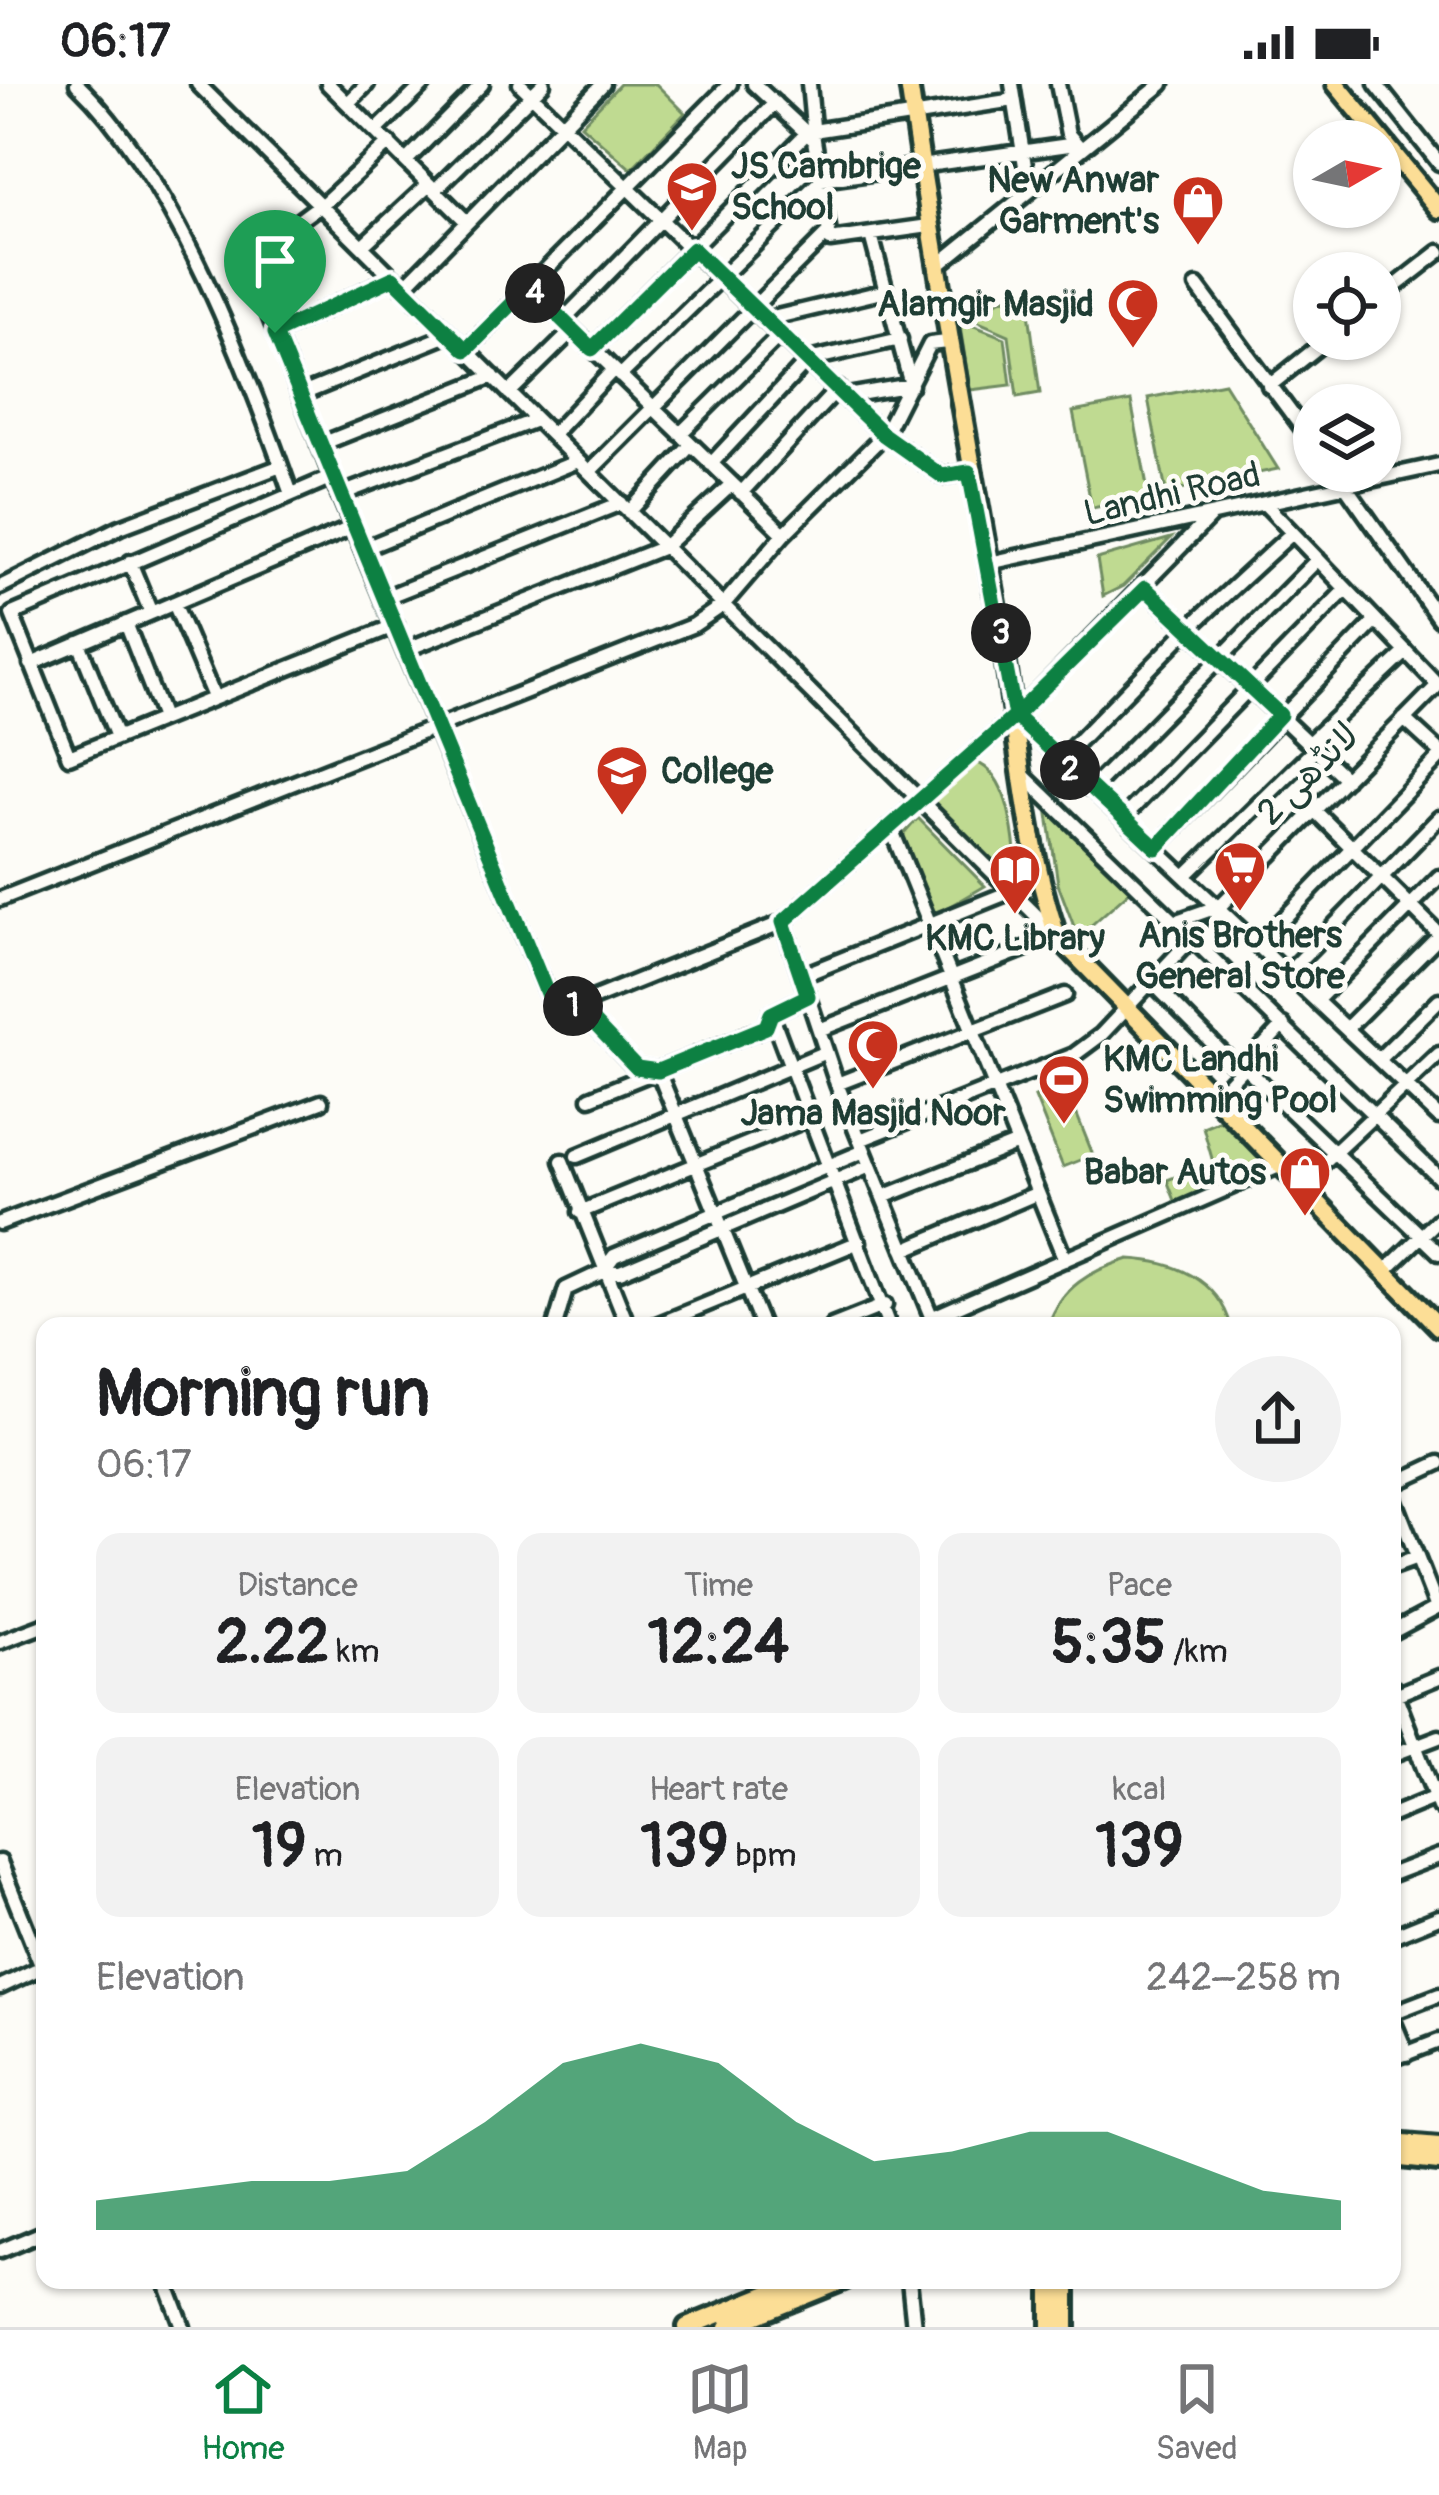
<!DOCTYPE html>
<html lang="en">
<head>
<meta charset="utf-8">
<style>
  :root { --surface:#fff; --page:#f2f2f2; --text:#202124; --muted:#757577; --line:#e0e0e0; --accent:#0b8043 }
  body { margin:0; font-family:Pangolin,"Playpen Sans Arabic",sans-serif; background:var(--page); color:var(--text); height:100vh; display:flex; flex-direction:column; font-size:45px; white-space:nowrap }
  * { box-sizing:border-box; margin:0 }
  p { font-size:39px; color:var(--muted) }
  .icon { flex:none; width:66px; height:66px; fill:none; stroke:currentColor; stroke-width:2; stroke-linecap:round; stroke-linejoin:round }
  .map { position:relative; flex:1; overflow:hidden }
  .sheet { position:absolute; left:36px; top:1233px; width:1365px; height:972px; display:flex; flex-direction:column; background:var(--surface); border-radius:24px; box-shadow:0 3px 9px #0004 }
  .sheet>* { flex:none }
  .needle { width:78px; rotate:81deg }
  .controls { position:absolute; left:1293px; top:36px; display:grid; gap:24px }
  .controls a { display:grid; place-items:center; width:108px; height:108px; border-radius:50%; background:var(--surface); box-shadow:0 3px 9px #0004; font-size:60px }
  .pin { position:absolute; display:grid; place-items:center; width:102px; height:102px; color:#fff; margin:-123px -51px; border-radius:50% 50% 50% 0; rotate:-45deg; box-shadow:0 0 12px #0007 }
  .pin .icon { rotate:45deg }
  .km { position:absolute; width:60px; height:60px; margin:-30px; border-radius:50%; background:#222; color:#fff; font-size:33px; line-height:60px; text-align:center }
  .round { display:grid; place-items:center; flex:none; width:126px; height:126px; border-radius:63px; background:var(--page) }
  .headline { display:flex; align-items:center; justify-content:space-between; height:204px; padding:0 60px }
  h1 { font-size:66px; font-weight:700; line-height:90px }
  .stats { display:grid; grid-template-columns:repeat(3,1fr); gap:18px; height:204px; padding:12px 60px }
  .stats div { display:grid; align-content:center; border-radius:24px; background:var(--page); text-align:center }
  .stats b { font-size:60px; font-weight:700 }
  .stats small { font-size:33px; font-weight:400 }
  .stats p { font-size:33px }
  .chart { height:336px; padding:24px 60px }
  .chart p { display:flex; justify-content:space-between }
  .chart svg { width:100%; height:216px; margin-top:12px; fill:var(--accent); opacity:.7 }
  .status { display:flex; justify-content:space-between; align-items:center; height:84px; padding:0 60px; background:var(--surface); direction:ltr }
  .status svg { height:33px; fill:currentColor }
  .tab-bar { display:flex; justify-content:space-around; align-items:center; height:168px; border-top:3px solid var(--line); background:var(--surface); font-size:33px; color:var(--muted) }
  .tab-bar a { display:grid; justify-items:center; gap:6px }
  .tab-bar .current { color:var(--accent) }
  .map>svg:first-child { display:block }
  .green { fill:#bfda91; stroke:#6f8c62; stroke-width:3 }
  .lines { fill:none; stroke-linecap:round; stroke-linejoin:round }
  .minor-casing { stroke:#1f3d34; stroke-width:21 }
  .major-casing { stroke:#1f3d34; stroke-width:26 }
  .minor { stroke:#fdfcf7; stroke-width:12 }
  .major { stroke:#fcde96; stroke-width:16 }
  .route-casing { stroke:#fff; stroke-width:24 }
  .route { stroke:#0b8043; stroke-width:15 }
  .labels { text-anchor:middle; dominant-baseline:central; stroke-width:10; stroke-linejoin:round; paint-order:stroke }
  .poi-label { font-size:36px; font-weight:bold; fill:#1f3d34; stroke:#fdfcf7; text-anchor:start }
  .street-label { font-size:36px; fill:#1f3d34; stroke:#fdfcf7 }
</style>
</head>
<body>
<div class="status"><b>06:17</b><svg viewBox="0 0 49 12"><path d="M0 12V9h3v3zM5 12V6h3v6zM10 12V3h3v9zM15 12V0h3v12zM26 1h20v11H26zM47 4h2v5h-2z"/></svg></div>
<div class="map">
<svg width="1439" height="2243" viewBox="0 0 1439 2243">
  <rect width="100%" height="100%" fill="#fdfcf7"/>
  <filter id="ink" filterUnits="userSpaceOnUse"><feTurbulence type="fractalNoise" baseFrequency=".00833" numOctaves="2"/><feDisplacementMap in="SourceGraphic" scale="24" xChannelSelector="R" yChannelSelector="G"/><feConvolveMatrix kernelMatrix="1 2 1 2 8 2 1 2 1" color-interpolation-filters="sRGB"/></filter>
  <g filter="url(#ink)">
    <path class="green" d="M620,0H656L685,29L631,85L581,41Z
      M1026,207L1040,309L1017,313L1009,251L960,230Z
      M959,236L1005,254L1011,301L970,306Z
      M1224,299L1278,385L1166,408L1148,314Z
      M1131,317L1149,413L1092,424L1073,328Z
      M1171,454L1123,502L1103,512L1097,475Z
      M975,678C1015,691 1014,770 1019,804L932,718Z
      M1047,723L1132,805L1078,853L1058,800Z
      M918,734L985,802L934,832L903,751Z
      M1065,1001L1093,1071L1063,1083L1035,1013Z
      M1220,1036L1265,1081L1176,1119L1167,1096L1213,1078L1203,1043Z
      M1129,1175C1173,1177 1218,1194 1231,1242H1048C1061,1203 1091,1186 1129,1175Z"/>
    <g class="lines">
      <g class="minor-casing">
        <path id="minor" d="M77,0C175,94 246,282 291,410
          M198,0L1057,852L819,946
          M328,0L467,138
          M520,0L884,351L942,392L969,388
          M754,0L814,56L830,156L929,142
          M809,0L814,53
          M1012,0L1029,107
          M1058,0L1068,50L1081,65
          M1376,0L1439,79
          M348,19L367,0
          M376,47L424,0
          M813,47L1014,16
          M406,77L482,0
          M435,106L543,0
          M320,121L247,175L332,393L553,924H570L783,838L1015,632L1210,433
          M321,122L389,59
          M362,162L429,100
          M936,183L1162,0
          M1197,202L1314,360
          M529,203L784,450
          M403,204L603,0
          M1380,214L1439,168
          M563,236L775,19
          M764,236L886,207
          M276,249L393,193
          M592,265L807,49
          M466,266L730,0
          M620,292L821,96L1076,60
          M1269,302L1328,255
          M509,309L573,246
          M300,311L450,250
          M847,312L911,301L871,151
          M680,350L780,251
          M552,351L613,286
          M319,361L493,292
          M711,380L808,276L900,255
          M1335,387L1439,535
          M589,388L829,148
          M332,393L12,530L69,673L396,541
          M741,409L838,304
          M339,411L536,336
          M1265,420L1438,601
          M629,428L691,361
          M363,465L578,377
          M130,478L151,529
          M989,479L1439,381
          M0,503L120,443L281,382
          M1145,504L1346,695
          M384,514L621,419
          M174,519L214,613
          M126,539L163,634
          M79,559L117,653
          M405,566L664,463L732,400
          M31,580L353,443
          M1015,632L1439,1033
          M1404,635L1439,667
          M1309,659L1406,568
          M1060,676L1189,544L1292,449
          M1023,691L1439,1094
          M1091,705L1318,475
          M1315,727L1439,850
          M1123,734L1346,505
          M891,744L1065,1176
          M1156,764L1376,536
          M1186,791L1315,665
          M0,815L694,541L723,521L784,450L884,351L930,260L947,258
          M1177,837L1220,822L1439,600
          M783,838L837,1000L935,1242
          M1259,860L1439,674
          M1207,866L1220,822
          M1289,888L1439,734
          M801,892L1012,807
          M1152,898L1240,987
          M1318,915L1439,793
          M577,921L636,984L658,987L762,1242
          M771,930L889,1242
          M1347,944L1439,852
          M1379,975L1439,916
          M1244,982L1439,1169
          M837,1000L1065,911
          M590,1014L766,943L771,930L808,912
          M1213,1016L1283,941
          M860,1056L1074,971L1101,951L1193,853
          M577,1072L826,968
          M562,1077L628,1242
          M1299,1102L1439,970
          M883,1113L1018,1059
          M580,1128L810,1034
          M0,1139L321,1018
          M904,1166L1038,1109
          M602,1188L614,1172L864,1067
          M1384,1188L1439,1135
          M931,1234L1279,1082
          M555,1242L566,1205L602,1188H620L870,1082
          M654,1242L859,1158
          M832,1242L885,1221
          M1392,1401L1439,1379
          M1392,1409L1437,1524
          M1392,1483L1417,1474
          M1392,1548L1439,1523
          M0,1558L45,1541
          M1392,1602L1439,1723
          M1395,1611L1439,1593
          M1392,1671L1439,1653
          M1392,1731L1438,1712
          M0,1778L45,1891
          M1392,1790L1439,1772
          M1392,1852L1439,1833
          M0,1903L42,1883
          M1392,1929L1439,1911
          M1392,1934L1407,1970
          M1392,1975L1439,1957
          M0,2167L45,2148
          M165,2196L183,2243
          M909,2196L914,2243"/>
      </g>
      <g class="major-casing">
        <path id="major" d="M909,0C936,184 969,365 1001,548C1018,650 1024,754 1057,852L1439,1243
          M1336,0L1439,125
          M1392,2058L1439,2062
          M1392,2073L1439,2078
          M1051,2196V2243
          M687,2243L803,2196
          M728,2243L844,2196
          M1066,2243V2196"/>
      </g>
      <use href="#minor" class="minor"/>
      <use href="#major" class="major"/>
    </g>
  </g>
  <g class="lines" filter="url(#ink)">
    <g class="route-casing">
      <path id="route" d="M275,249L553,924L577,921L637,984L658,987L766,943L771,930L808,912L783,838L1015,632L1156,764L1280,631L1145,504L1015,632L969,388L942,392L884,351L693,165L592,265L529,203L466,266L393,194L275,249"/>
    </g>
    <use href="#route" class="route"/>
  </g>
  <defs>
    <g id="school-pin" transform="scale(2.7)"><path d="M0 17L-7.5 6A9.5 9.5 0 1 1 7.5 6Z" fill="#c8321e" stroke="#fdfcf7"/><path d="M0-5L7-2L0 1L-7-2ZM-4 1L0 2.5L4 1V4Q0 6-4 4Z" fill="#fff"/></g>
    <g id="shop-pin" transform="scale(2.7)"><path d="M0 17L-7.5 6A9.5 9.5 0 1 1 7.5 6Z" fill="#c8321e" stroke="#fdfcf7"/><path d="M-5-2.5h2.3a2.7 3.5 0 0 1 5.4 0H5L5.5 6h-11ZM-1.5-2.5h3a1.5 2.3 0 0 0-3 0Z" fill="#fff"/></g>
    <g id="mosque-pin" transform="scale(2.7)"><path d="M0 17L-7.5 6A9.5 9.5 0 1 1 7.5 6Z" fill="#c8321e" stroke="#fdfcf7"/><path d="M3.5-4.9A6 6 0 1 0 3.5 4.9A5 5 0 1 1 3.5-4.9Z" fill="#fff"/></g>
    <g id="university-pin" transform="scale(2.7)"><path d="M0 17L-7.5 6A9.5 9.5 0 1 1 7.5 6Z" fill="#c8321e" stroke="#fdfcf7"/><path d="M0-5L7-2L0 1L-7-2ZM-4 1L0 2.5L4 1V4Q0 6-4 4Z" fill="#fff"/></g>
    <g id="supermarket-pin" transform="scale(2.7)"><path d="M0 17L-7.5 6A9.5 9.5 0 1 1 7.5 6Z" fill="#c8321e" stroke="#fdfcf7"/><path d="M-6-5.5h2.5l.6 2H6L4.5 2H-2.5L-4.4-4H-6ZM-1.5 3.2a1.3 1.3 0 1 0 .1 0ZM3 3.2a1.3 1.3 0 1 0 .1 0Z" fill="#fff"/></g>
    <g id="library-pin" transform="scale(2.7)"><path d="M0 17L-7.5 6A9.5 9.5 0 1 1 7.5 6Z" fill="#c8321e" stroke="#fdfcf7"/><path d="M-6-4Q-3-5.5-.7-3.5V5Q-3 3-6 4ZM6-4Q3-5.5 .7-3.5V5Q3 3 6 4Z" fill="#fff"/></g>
    <g id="stadium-pin" transform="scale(2.7)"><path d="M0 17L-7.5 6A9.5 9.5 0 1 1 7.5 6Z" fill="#c8321e" stroke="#fdfcf7"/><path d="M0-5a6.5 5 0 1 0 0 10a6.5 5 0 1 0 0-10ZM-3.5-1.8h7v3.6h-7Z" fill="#fff"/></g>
  </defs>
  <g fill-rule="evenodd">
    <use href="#school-pin" x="692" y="103"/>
    <use href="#shop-pin" x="1198" y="117"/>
    <use href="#mosque-pin" x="1133" y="220"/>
    <use href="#university-pin" x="622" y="687"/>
    <use href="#supermarket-pin" x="1240" y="783"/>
    <use href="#library-pin" x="1015" y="786"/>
    <use href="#mosque-pin" x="873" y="961"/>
    <use href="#stadium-pin" x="1064" y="996"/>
    <use href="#shop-pin" x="1305" y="1088"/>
  </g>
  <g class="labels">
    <g class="poi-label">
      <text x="731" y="82">JS Cambrige<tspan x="731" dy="41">School</tspan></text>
      <text x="1159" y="96" text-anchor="end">New Anwar<tspan x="1159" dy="41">Garment's</tspan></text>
      <text x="1094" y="220" text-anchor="end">Alamgir Masjid</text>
      <text x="661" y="687">College</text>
      <text x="1240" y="851" text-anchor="middle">Anis Brothers<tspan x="1240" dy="41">General Store</tspan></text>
      <text x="1015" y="854" text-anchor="middle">KMC Library</text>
      <text x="1103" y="975">KMC Landhi<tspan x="1103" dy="41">Swimming Pool</tspan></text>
      <text x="873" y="1029" text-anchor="middle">Jama Masjid Noor</text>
      <text x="1266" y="1088" text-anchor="end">Babar Autos</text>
    </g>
    <g class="street-label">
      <text transform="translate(1172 410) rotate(-13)">Landhi Road</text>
      <text transform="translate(1308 690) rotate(-45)">لانڈھی 2</text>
    </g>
  </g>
</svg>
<div class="controls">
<a><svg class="needle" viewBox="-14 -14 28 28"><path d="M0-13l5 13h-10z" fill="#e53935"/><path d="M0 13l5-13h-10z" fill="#757577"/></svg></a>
<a><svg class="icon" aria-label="locate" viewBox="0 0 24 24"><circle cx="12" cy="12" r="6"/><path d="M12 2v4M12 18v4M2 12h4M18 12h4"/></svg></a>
<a><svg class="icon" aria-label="layers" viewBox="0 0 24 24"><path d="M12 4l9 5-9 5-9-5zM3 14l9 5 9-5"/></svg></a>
</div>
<div class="pin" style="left:275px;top:249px;background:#1e9e55"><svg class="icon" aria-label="arrive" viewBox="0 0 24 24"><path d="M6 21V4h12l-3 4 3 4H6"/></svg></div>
<b class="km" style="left:573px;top:922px">1</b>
<b class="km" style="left:1070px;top:686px">2</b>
<b class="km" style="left:1001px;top:549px">3</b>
<b class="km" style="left:535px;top:209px">4</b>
<section class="sheet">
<div class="headline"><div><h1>Morning run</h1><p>06:17</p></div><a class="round"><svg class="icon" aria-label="share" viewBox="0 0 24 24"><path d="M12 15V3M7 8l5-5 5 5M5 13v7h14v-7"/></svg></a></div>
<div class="stats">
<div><p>Distance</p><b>2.22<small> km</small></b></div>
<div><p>Time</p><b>12:24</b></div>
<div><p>Pace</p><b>5:35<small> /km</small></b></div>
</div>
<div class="stats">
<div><p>Elevation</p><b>19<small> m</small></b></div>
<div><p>Heart rate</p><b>139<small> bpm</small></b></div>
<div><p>kcal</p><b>139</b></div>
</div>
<div class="chart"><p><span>Elevation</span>242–258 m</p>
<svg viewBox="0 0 160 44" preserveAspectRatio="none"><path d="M0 44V38L10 36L20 34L30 34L40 32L50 22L60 10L70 6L80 10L90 22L100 30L110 28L120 24L130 24L140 30L150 36L160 38V44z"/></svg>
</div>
</section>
</div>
<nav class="tab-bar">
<a class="current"><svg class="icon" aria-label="home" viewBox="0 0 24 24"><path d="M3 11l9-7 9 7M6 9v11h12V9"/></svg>Home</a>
<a><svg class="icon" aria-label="map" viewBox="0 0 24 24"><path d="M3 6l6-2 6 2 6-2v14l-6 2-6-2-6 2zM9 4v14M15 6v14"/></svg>Map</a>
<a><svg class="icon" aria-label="saved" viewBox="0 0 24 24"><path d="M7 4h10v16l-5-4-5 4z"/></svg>Saved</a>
</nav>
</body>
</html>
